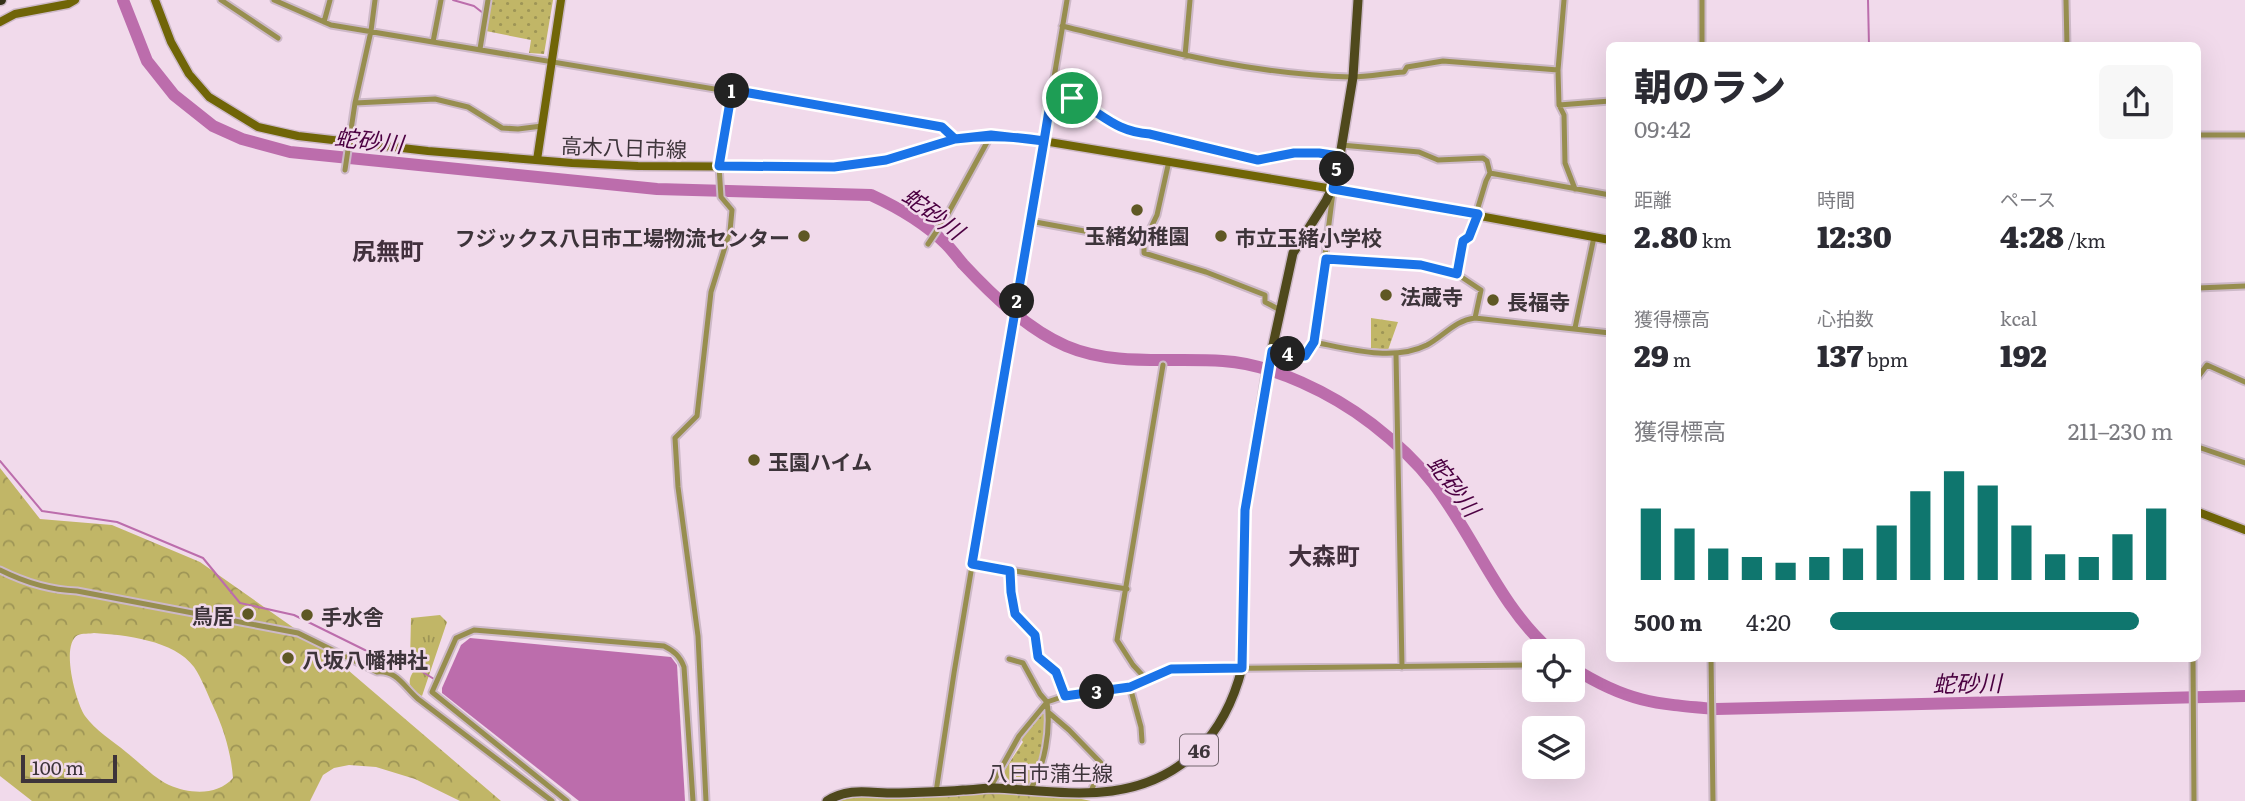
<!DOCTYPE html>
<html lang="ja">
<head>
<meta charset="utf-8">
<style>
  :root { --surface:#fff; --page:#f7f7f7; --text:#2b2b33; --muted:#7c7c81; --accent:#0f766e }
  body { margin:0; font-family:Literata,"Noto Sans JP",serif; background:var(--page); color:var(--text); height:100vh; display:flex; flex-direction:column; font-size:26px; white-space:nowrap }
  * { box-sizing:border-box; margin:0 }
  p { font-size:23px; color:var(--muted) }
  .icon { flex:none; width:38px; height:38px; fill:none; stroke:currentColor; stroke-width:2; stroke-linecap:round; stroke-linejoin:round }
  .map { position:relative; flex:1; overflow:hidden }
  .drawer { position:absolute; left:1606px; top:42px; width:595px; height:620px; display:flex; flex-direction:column; background:var(--surface); border-radius:10px; box-shadow:0 7px 28px #0002 }
  .drawer>* { flex:none }
  .buttons { position:absolute; left:1522px; top:639px; display:grid; gap:14px }
  .buttons a { display:grid; place-items:center; width:63px; height:63px; border-radius:10px; background:var(--surface); box-shadow:0 7px 28px #0002; font-size:35px }
  .scale { position:absolute; left:21px; bottom:18px; width:96px; box-sizing:border-box; padding-left:7px; border:4px solid #3d343a; border-top:0; font-size:19px; line-height:24px; white-space:nowrap; color:#3d343a; -webkit-text-stroke:5px #f1daeb; paint-order:stroke }
  .pin { position:absolute; display:grid; place-items:center; width:60px; height:60px; color:#fff; margin:-30px; border:4px solid #fff; border-radius:50%; box-shadow:0 2px 7px #0007 }
  .km { position:absolute; width:35px; height:35px; margin:-18px; border-radius:50%; background:#222; color:#fff; font-size:19px; line-height:35px; text-align:center }
  .round { display:grid; place-items:center; flex:none; width:74px; height:74px; border-radius:10px; background:var(--page) }
  .summary { display:flex; align-items:center; justify-content:space-between; height:119px; padding:0 28px }
  h1 { font-size:38px; font-weight:800; line-height:52px }
  .figures { display:grid; grid-template-columns:repeat(3,1fr); gap:10px; height:119px; padding:7px 28px }
  .figures div { display:grid; align-content:center }
  .figures b { font-size:30px; font-weight:800 }
  .figures small { font-size:19px; font-weight:400 }
  .figures p { font-size:19px }
  .chart { height:196px; padding:14px 28px }
  .chart p { display:flex; justify-content:space-between }
  .chart svg { width:100%; height:126px; margin-top:7px; stroke:var(--accent); stroke-width:6 }
  ul { padding:0 28px; list-style:none; font-size:23px }
  li { display:grid; grid-template-columns:112px 84px 1fr; align-items:center; height:52px }
  li i { height:18px; border-radius:9px; background:var(--accent) }
  .map>svg:first-child { display:block }
  .grass { fill:url(#grass-tufts) }
  .forest { fill:url(#forest-crowns); fill-rule:evenodd }
  .park { fill:url(#park-dots) }
  .water { fill:#bc6dac }
  .lines { fill:none; stroke-linecap:round; stroke-linejoin:round }
  .stream { stroke:#bc6dac; stroke-width:2 }
  .river { stroke:#bc6dac; stroke-width:12 }
  .street-casing { stroke:#cdb9c8; stroke-width:9 }
  .secondary-casing { stroke:#cdb9c8; stroke-width:11 }
  .primary-casing { stroke:#cdb9c8; stroke-width:12 }
  .highway-casing { stroke:#cdb9c8; stroke-width:13 }
  .street { stroke:#978e4f; stroke-width:5 }
  .secondary { stroke:#706507; stroke-width:8 }
  .primary { stroke:#4f491c; stroke-width:9 }
  .highway { stroke:#34311a; stroke-width:10 }
  .route-casing { stroke:#fff; stroke-width:14 }
  .route { stroke:#1a73e8; stroke-width:9 }
  .poi-dot { fill:#5f5824; stroke:#f1daeb; stroke-width:2.5 }
  .labels { text-anchor:middle; dominant-baseline:central; stroke-width:5; stroke-linejoin:round; paint-order:stroke }
  .shield { fill:#f1daeb; stroke:#73666f; stroke-width:2 }
  .shield-label { font-size:19px; font-weight:bold; fill:#3d343a }
  .street-label { font-size:21px; fill:#3d343a; stroke:#f1daeb }
  .poi-label { font-size:21px; font-weight:bold; fill:#3d343a; stroke:#f1daeb; text-anchor:start }
  .water-label { font-size:23px; font-style:italic; fill:#4c0042; stroke:#f1daeb }
  .quarter-label { font-size:24px; font-weight:bold; fill:#42303d; stroke:#f1daeb }
</style>
</head>
<body>
<div class="map">
<svg width="2245" height="801" viewBox="0 0 2245 801">
  <defs>
    <pattern id="grass-tufts" width="24" height="20" patternUnits="userSpaceOnUse" patternTransform="scale(1.75)"><rect width="24" height="20" fill="#c1b667"/><path d="M3 7l-1-3M5 7V3M7 7l1-3M15 17l-1-3M17 17v-4M19 17l1-3" fill="none" stroke="#9e9556"/></pattern>
    <pattern id="forest-crowns" width="20" height="18" patternUnits="userSpaceOnUse" patternTransform="scale(1.75)"><rect width="20" height="18" fill="#c1b667"/><path d="M2 6a3 3 0 1 1 6 0M12 15a3 3 0 1 1 6 0" fill="none" stroke="#9e9556"/></pattern>
    <pattern id="park-dots" width="8" height="8" patternUnits="userSpaceOnUse" patternTransform="scale(1.75)"><rect width="8" height="8" fill="#c1b667"/><path d="M2 2h.1M6 6h.1" fill="none" stroke="#9e9556" stroke-width="1.8" stroke-linecap="round"/></pattern>
  </defs>
  <rect width="100%" height="100%" fill="#f1daeb"/>
  <path class="grass" d="M440,615L447,622L422,696C406,687 407,680 417,666L410,662L411,618Z"/>
  <path class="forest" d="M0,468L40,519L112,525L200,562L321,647L501,801H460L415,779L376,767L349,765L334,768L323,775L310,801H32L0,776ZM94,633C125,635 174,640 194,667C202,679 207,693 213,706C224,729 231,753 233,778C217,796 190,794 169,785C154,778 139,762 126,752C113,741 95,730 85,716C76,703 60,644 78,635C82,633 90,634 94,633Z
    M990,788L1058,794L1091,801H837L860,796Z"/>
  <path class="park" d="M491,0H553L544,54L529,53L531,40L486,31Z
    M1371,318L1398,322L1388,350L1371,348Z
    M1044,709C1052,725 1037,770 1030,787L1006,786L1000,777L1023,742L1021,739L1039,713H1041Z"/>
  <path class="water" d="M470,638L671,657L677,665L685,801H579L442,693V688L461,645Z"/>
  <g class="lines">
    <path class="stream" d="M453,0L474,6L483,13
      M1868,0L1869,46
      M0,461L42,511L117,522L203,558L240,603L294,615L379,657H398L434,679"/>
    <path class="river" d="M123,0L147,61L174,95L213,126L242,139L290,152L657,189L871,195C897,207 925,223 946,244C952,250 957,257 963,264C992,295 1027,329 1066,346C1115,367 1171,357 1223,361C1273,364 1333,394 1372,424C1394,441 1416,461 1433,483C1475,537 1499,606 1551,651
      M1573,668C1627,702 1655,704 1716,709L2245,696"/>
    <g class="street-casing">
      <path id="street" d="M221,0L278,38
        M274,0L331,25L942,127L955,139
        M1564,0L1558,70L1559,105L1564,115L1565,163L1575,189
        M2066,0L2067,46
        M324,22L330,0
        M1062,26C1157,49 1253,75 1351,77C1369,77 1387,73 1404,72L1407,67L1443,61L1558,70
        M433,42L441,0
        M1702,46V0
        M480,49L488,0
        M1185,56L1190,0
        M1053,86L1071,98L1092,107L1112,125L1136,133L1150,134L1258,160L1294,154L1319,153L1339,156
        M355,103L435,99L468,107L502,128L518,129L542,126
        M1559,105L1610,101
        M2198,135H2245
        M1341,145L1419,152L1438,160L1483,158L1487,161L1490,173L1486,181L1469,237L1463,241L1457,274
        M1169,161L1157,215L1144,242V253L1206,272L1265,295V302L1280,310
        M345,170L355,103L371,31L375,0
        M1490,173L1610,195
        M1030,221L1144,242
        M928,244L945,219L991,135
        M1326,259L1421,266L1457,274L1481,290L1475,318
        M2198,288L2245,286
        M1575,328L1594,237
        M1314,342C1349,349 1393,362 1427,345C1444,336 1455,320 1475,318L1610,333
        M1272,351L1305,357L1314,342L1333,192
        M1396,354L1402,667
        M2198,377L2207,365L2245,382
        M2198,447L2245,463
        M972,564L1127,589
        M0,570C24,582 50,590 77,591L298,633L377,672C397,670 404,687 418,699L552,801
        M1010,571L1011,592L1015,614L1035,635L1038,657L1056,672L1065,696
        M1711,658L1713,801
        M2193,658L2194,801
        M1009,659L1023,663L1040,694L1047,702C1051,730 1045,766 1030,790
        M1146,679L1133,665L1117,640L1163,365
        M1130,687L1141,727L1142,741
        M1048,712L1069,730L1101,763V768L1091,791
        M990,788L1019,736L1047,702L1065,696L1130,687L1171,669L1535,665
        M936,792L954,673L1067,0
        M567,801L432,692L456,638L474,630L664,646C674,651 680,656 684,667L693,801
        M706,801L698,636L678,487L675,438L697,416L711,292L730,231L732,210L721,197L719,166L732,90"/>
    </g>
    <g class="secondary-casing">
      <path id="secondary" d="M155,0L171,42L189,74L209,97L258,127L298,136L428,151L572,163L638,166L834,167L885,160L955,139L991,135L1013,136L1333,189L1610,240
        M0,22L15,14L68,4L75,0
        M537,160L561,0
        M2198,512L2245,530"/>
    </g>
    <g class="primary-casing">
      <path id="primary" d="M827,801C850,786 873,794 899,793C920,792 941,792 963,790C973,790 984,788 995,788C1033,790 1074,796 1112,791C1183,781 1225,735 1242,668L1245,510L1266,377L1293,253L1326,201L1336,180L1353,77L1358,0"/>
    </g>
    <g class="highway-casing">
      <path id="highway" d="M0,0H1"/>
    </g>
    <use href="#street" class="street"/>
    <use href="#secondary" class="secondary"/>
    <use href="#primary" class="primary"/>
    <use href="#highway" class="highway"/>
  </g>
  <g class="lines">
    <g class="route-casing">
      <path id="route" d="M1072,98L1053,86L1044,141L991,135L955,139L886,160L834,167L719,166L732,90L942,127L955,139C986,135 1013,136 1044,141L972,564L1010,571L1011,592L1015,614L1035,635L1038,657L1056,672L1065,696L1130,687L1171,669L1242,668L1245,510L1272,351L1305,356L1314,342L1326,259L1421,265L1457,274L1463,241L1469,237L1478,214L1333,189L1339,156L1319,153H1294L1258,160L1150,134C1113,131 1103,113 1072,98"/>
    </g>
    <use href="#route" class="route"/>
  </g>
  <g class="poi-dot">
    <circle cx="1137" cy="210" r="7"/>
    <circle cx="804" cy="236" r="7"/>
    <circle cx="1221" cy="236" r="7"/>
    <circle cx="1386" cy="295" r="7"/>
    <circle cx="1493" cy="300" r="7"/>
    <circle cx="754" cy="460" r="7"/>
    <circle cx="248" cy="614" r="7"/>
    <circle cx="307" cy="615" r="7"/>
    <circle cx="288" cy="658" r="7"/>
  </g>
  <g class="labels">
    <rect class="shield" x="1180" y="734.5" width="38" height="31" rx="5"/>
    <g class="shield-label">
      <text x="1199" y="750">46</text>
    </g>
    <g class="street-label">
      <text transform="translate(624 146) rotate(2)">高木八日市線</text>
      <text x="1050" y="771">八日市蒲生線</text>
    </g>
    <g class="poi-label">
      <text x="1137" y="234" text-anchor="middle">玉緒幼稚園</text>
      <text x="790" y="236" text-anchor="end">フジックス八日市工場物流センター</text>
      <text x="1235" y="236">市立玉緒小学校</text>
      <text x="1400" y="295">法蔵寺</text>
      <text x="1507" y="300">長福寺</text>
      <text x="768" y="460">玉園ハイム</text>
      <text x="234" y="614" text-anchor="end">鳥居</text>
      <text x="321" y="615">手水舎</text>
      <text x="302" y="658">八坂八幡神社</text>
    </g>
    <g class="water-label">
      <text transform="translate(369 139) rotate(6)">蛇砂川</text>
      <text transform="translate(934 212) rotate(37)">蛇砂川</text>
      <text transform="translate(1455 485) rotate(53)">蛇砂川</text>
      <text transform="translate(1967 682) rotate(-1)">蛇砂川</text>
    </g>
    <g class="quarter-label">
      <text x="388" y="249">尻無町</text>
      <text x="1324" y="554">大森町</text>
    </g>
  </g>
</svg>
<div class="buttons">
<a><svg class="icon" aria-label="locate" viewBox="0 0 24 24"><circle cx="12" cy="12" r="6"/><path d="M12 2v4M12 18v4M2 12h4M18 12h4"/></svg></a>
<a><svg class="icon" aria-label="layers" viewBox="0 0 24 24"><path d="M12 4l9 5-9 5-9-5zM3 14l9 5 9-5"/></svg></a>
</div>
<div class="scale">100 m</div>
<div class="pin" style="left:1072px;top:98px;background:#1e9e55"><svg class="icon" aria-label="arrive" viewBox="0 0 24 24"><path d="M6 21V4h12l-3 4 3 4H6"/></svg></div>
<b class="km" style="left:732px;top:91px">1</b>
<b class="km" style="left:1017px;top:301px">2</b>
<b class="km" style="left:1097px;top:692px">3</b>
<b class="km" style="left:1288px;top:354px">4</b>
<b class="km" style="left:1337px;top:169px">5</b>
<section class="drawer">
<div class="summary"><div><h1>朝のラン</h1><p>09:42</p></div><a class="round"><svg class="icon" aria-label="share" viewBox="0 0 24 24"><path d="M12 15V3M7 8l5-5 5 5M5 13v7h14v-7"/></svg></a></div>
<div class="figures">
<div><p>距離</p><b>2.80<small> km</small></b></div>
<div><p>時間</p><b>12:30</b></div>
<div><p>ペース</p><b>4:28<small> /km</small></b></div>
</div>
<div class="figures">
<div><p>獲得標高</p><b>29<small> m</small></b></div>
<div><p>心拍数</p><b>137<small> bpm</small></b></div>
<div><p>kcal</p><b>192</b></div>
</div>
<div class="chart"><p><span>獲得標高</span>211–230 m</p>
<svg viewBox="0 0 160 44" preserveAspectRatio="none"><path d="M5 44V19M15 44V26M25 44V33M35 44V36M45 44V38M55 44V36M65 44V33M75 44V25M85 44V13M95 44V6M105 44V11M115 44V25M125 44V35M135 44V36M145 44V28M155 44V19"/></svg>
</div>
<ul>
<li><b>500 m</b>4:20<i style="width:90%"></i></li>
</ul>
</section>
</div>
</body>
</html>
